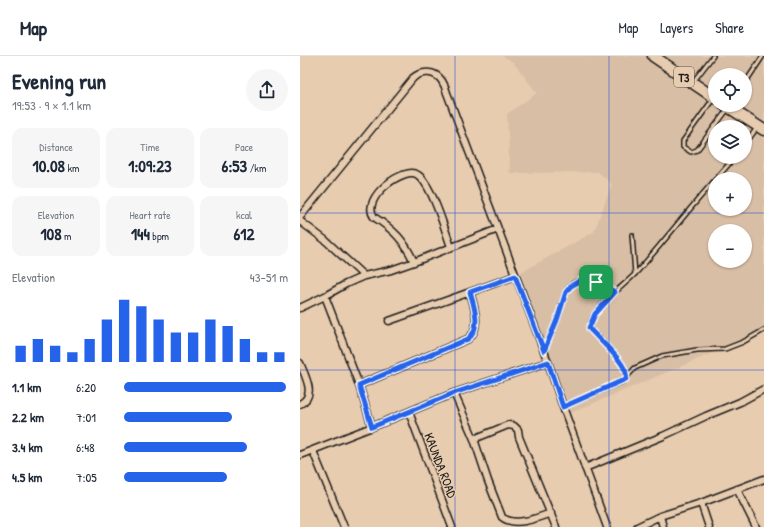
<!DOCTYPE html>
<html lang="en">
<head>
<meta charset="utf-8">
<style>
  :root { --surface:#fff; --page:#f6f6f7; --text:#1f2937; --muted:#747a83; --line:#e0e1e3; --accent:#2563eb }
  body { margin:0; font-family:"Patrick Hand",sans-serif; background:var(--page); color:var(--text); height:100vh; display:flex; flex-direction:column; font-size:15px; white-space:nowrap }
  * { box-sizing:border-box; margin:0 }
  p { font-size:13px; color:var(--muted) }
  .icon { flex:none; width:22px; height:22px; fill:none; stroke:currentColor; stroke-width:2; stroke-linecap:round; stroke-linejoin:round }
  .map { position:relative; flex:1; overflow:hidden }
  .panel { display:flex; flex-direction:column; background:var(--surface); width:300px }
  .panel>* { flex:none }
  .controls { position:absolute; left:408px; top:12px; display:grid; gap:8px }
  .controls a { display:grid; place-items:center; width:44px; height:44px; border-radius:50%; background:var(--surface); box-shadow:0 1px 3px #0004; font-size:20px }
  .pin { position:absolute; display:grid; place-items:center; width:34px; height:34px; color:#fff; margin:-17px; border-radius:8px; box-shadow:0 2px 6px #0006 }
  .round { display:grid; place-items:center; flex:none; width:42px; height:42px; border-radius:21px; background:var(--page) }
  .headline { display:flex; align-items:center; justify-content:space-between; height:68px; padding:0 12px }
  h1 { font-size:22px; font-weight:800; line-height:30px }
  .metrics { display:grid; grid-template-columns:repeat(3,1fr); gap:6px; height:68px; padding:4px 12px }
  .metrics div { display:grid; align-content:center; border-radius:10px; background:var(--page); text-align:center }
  .metrics b { font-size:17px; font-weight:800 }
  .metrics small { font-size:11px; font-weight:400 }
  .metrics p { font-size:11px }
  .chart { height:112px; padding:8px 12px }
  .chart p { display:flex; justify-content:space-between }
  .chart svg { width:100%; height:72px; margin-top:4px; stroke:var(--accent); stroke-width:6 }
  ul { padding:0 12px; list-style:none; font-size:13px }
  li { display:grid; grid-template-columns:64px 48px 1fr; align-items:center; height:30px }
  li i { height:10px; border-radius:5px; background:var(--accent) }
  header { display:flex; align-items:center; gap:24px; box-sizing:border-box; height:56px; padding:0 20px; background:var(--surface); border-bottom:1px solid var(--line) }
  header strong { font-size:19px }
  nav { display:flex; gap:22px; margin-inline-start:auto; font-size:14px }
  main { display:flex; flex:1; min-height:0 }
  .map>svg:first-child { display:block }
  .built { fill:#d8bea4; fill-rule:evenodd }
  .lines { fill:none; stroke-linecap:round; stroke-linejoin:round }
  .service-casing { stroke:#1c1c1c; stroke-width:6 }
  .minor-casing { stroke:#1c1c1c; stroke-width:9 }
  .trunk-casing { stroke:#1c1c1c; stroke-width:13 }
  .service { stroke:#e8ccaf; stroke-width:3 }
  .minor { stroke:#e8ccaf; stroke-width:6 }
  .trunk { stroke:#e8ccaf; stroke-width:10 }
  .route-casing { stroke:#fff; stroke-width:8 }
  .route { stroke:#2563eb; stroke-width:5 }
  .grid { fill:none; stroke:#1d4ed8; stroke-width:1; stroke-opacity:0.55 }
  .labels { text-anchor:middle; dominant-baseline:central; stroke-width:3; stroke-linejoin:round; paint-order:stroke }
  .shield { fill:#e8ccaf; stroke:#595148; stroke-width:1 }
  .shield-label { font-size:12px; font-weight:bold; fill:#1c1c1c }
  .street-label { font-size:13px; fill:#1c1c1c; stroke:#e8ccaf }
</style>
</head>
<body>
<header>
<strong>Map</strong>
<nav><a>Map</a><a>Layers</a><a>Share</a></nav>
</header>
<main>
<section class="panel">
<div class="headline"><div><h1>Evening run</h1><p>19:53 · 9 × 1.1 km</p></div><a class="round"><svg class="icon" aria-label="share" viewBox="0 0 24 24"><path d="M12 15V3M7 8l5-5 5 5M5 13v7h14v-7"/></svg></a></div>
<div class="metrics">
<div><p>Distance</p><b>10.08<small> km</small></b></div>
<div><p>Time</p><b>1:09:23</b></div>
<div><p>Pace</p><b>6:53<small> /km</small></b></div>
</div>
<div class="metrics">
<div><p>Elevation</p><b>108<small> m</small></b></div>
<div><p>Heart rate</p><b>144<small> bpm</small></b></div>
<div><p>kcal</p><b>612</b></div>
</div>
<div class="chart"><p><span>Elevation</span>43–51 m</p>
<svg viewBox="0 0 160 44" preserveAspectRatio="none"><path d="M5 44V34M15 44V30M25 44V34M35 44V38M45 44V30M55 44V18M65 44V6M75 44V10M85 44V18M95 44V26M105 44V26M115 44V18M125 44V22M135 44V30M145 44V38M155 44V38"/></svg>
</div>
<ul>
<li><b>1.1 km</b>6:20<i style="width:99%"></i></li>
<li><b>2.2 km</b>7:01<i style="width:66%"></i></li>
<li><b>3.4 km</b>6:48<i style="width:75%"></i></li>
<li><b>4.5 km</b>7:05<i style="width:63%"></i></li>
</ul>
</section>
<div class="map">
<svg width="464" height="471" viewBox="0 0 464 471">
  <rect width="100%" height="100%" fill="#e8ccaf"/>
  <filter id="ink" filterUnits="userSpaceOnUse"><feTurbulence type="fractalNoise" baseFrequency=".025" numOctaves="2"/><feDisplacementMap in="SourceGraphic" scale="8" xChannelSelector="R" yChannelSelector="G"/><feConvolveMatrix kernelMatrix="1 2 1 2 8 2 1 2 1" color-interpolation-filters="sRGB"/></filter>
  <g filter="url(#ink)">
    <path class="built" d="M203,0H464V275L268,358L216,219L294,176L312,128L298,116L210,117L207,58L237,37L213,6ZM415,19H445V49H415ZM415,71H445V101H415ZM415,123H445V153H415ZM415,175H445V205H415Z"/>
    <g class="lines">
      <g class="service-casing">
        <path id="service" d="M393,26L413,0
          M445,27L463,0
          M413,43L383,85V91L391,96L397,94L427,54
          M445,88L457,72
          M416,123L435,101
          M332,179L335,218
          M244,293C249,283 254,273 258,262C261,254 262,244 266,236C277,214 300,228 315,236
          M327,321C326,307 301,284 291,274L289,272C293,250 321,233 336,217C363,187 388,154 415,124
          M263,351L322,326L335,312L362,300L397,294L425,293L443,286L464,274"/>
      </g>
      <g class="minor-casing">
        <path id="minor" d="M0,161L113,22C121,15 135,14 142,25C144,28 146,33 147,37L248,306L263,351L307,471
          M0,165L25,184L64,220
          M114,206C104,184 94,174 74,161C60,142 105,109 118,119C132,129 145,174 151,191
          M25,240L59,329L72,371
          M0,252L25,240L46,228L64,220L91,214L114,206L198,173
          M89,265L215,220
          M0,307C5,320 17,340 0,348
          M59,329L168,283C182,272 174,250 170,236
          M154,337L174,383L188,425L202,461C214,471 235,463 251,457
          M109,356L152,471
          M174,383L208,369L214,370L218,374L219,381L256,471
          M13,395L44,471
          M0,399L72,371L154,337L248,306
          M285,412L363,380L406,360L440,346L464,333
          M437,433L456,471
          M401,447L409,471
          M360,460L363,471
          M337,471L360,460L401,447L464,423"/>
      </g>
      <g class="trunk-casing">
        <path id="trunk" d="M353,0L415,42
          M425,49L464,74"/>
      </g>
      <use href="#service" class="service"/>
      <use href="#minor" class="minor"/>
      <use href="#trunk" class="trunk"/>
    </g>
  </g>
  <g class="lines" filter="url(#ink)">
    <g class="route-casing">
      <path id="route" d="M215,220L244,295L257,264L266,236L271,230L281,224H286L296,226L315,236L295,258L289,272C297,282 331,310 326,323L263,351L248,306L154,337L72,371L59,329L168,283C182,272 174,250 170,236Z"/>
    </g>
    <use href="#route" class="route"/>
  </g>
  <path class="grid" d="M155,0V471M309,0V471M0,157H464M0,314H464"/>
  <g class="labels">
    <rect class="shield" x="374" y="11" width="20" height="20" rx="3"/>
    <g class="shield-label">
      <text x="384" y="21">T3</text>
    </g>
    <g class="street-label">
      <text transform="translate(141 409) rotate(69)">KAUNDA ROAD</text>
    </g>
  </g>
</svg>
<div class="controls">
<a><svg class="icon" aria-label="locate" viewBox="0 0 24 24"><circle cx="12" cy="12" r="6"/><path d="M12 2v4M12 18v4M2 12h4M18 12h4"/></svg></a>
<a><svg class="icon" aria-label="layers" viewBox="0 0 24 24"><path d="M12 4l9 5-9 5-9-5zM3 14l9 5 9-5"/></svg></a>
<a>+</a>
<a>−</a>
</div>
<div class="pin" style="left:296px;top:226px;background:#1e9e55"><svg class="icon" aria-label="arrive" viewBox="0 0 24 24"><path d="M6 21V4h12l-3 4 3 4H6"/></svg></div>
</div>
</main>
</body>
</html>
